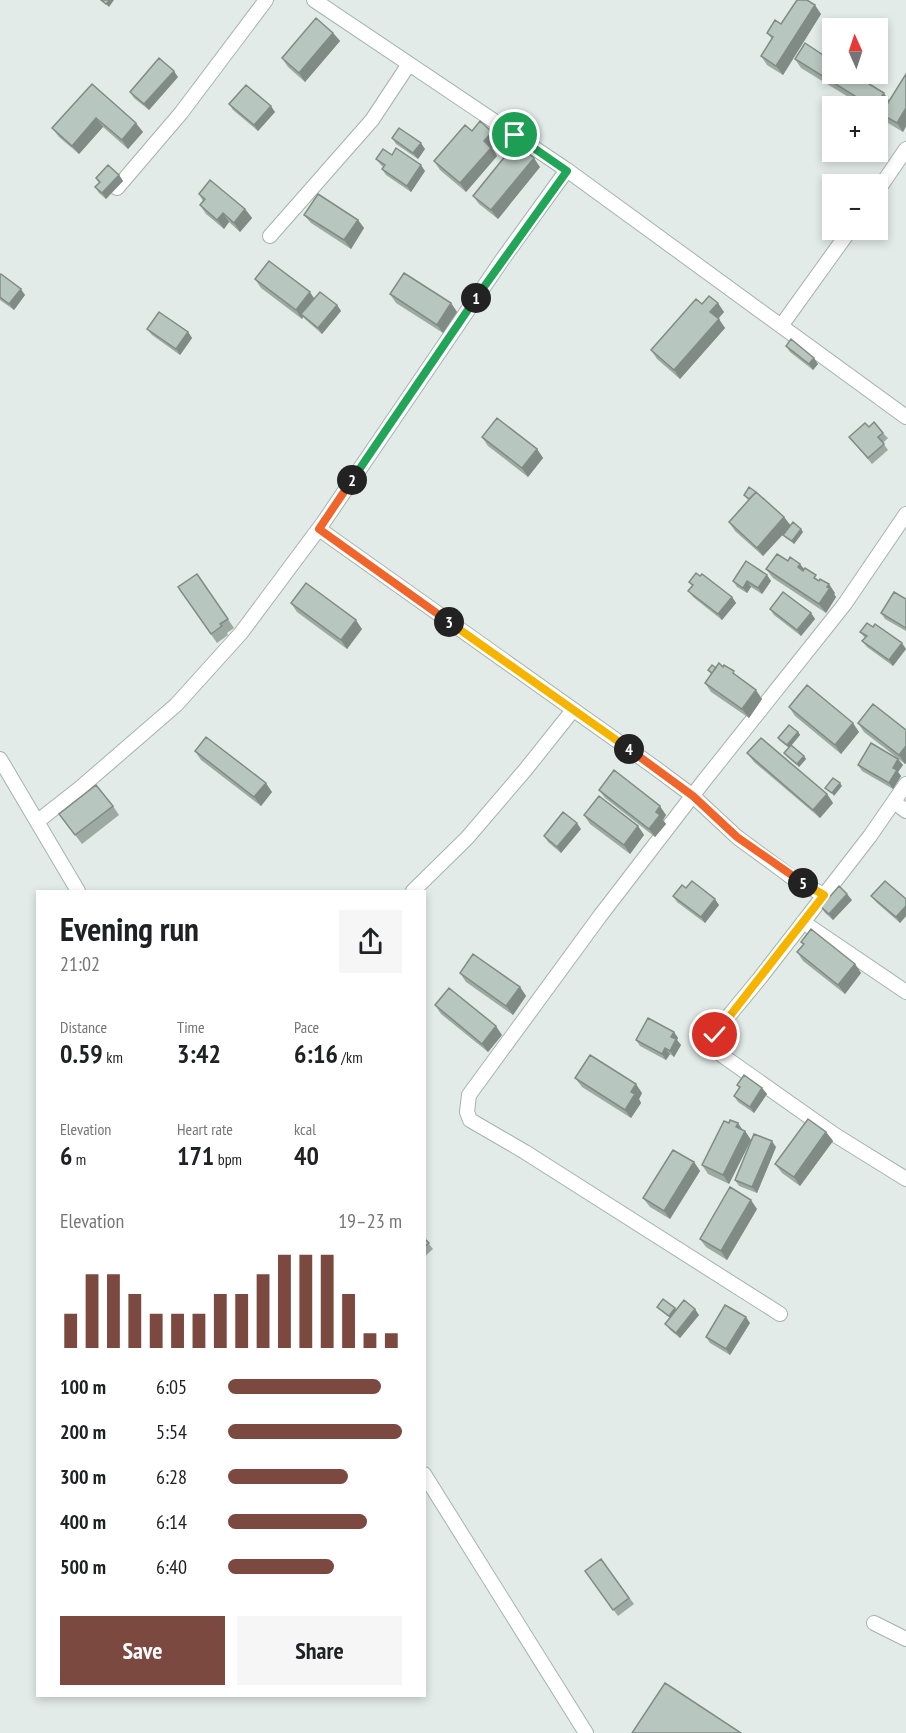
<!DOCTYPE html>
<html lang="en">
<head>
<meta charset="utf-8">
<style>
  :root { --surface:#fff; --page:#f6f6f6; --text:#202124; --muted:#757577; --accent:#7b493f }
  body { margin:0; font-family:"PT Sans Narrow",sans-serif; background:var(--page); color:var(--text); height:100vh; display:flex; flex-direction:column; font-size:22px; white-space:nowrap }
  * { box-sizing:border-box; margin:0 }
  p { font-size:20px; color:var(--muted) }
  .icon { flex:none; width:33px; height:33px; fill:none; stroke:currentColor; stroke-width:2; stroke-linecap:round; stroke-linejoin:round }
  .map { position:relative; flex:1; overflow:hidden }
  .drawer { position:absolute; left:36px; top:890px; width:390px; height:807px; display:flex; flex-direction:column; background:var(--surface); border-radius:0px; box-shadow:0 3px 9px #0003 }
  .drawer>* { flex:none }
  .needle { width:39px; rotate:357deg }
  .controls { position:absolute; left:822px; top:18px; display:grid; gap:12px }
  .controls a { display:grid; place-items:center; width:66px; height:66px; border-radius:0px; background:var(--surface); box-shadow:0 3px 9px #0003; font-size:30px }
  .pin { position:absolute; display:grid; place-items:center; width:51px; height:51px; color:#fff; margin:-26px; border:3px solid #fff; border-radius:50%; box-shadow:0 2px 6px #0007 }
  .km { position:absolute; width:30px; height:30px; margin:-15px; border-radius:50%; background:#222; color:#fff; font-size:16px; line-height:30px; text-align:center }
  .round { display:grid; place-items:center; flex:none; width:63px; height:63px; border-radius:0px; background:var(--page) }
  .head { display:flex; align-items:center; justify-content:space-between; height:102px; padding:0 24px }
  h1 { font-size:33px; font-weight:700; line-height:45px }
  .stats { display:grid; grid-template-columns:repeat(3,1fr); gap:9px; height:102px; padding:6px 24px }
  .stats div { display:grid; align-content:center }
  .stats b { font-size:26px; font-weight:700 }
  .stats small { font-size:16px; font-weight:400 }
  .stats p { font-size:16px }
  .chart { height:168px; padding:12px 24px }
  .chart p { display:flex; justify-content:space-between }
  .chart svg { width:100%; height:108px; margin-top:6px; stroke:var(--accent); stroke-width:6 }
  .action { display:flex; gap:12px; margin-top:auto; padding:12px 24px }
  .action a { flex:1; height:69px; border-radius:0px; background:var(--accent); color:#fff; font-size:24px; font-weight:700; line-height:69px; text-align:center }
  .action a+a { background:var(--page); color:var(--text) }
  ul { padding:0 24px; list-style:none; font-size:20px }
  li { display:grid; grid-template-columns:96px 72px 1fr; align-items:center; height:45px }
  li i { height:15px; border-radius:8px; background:var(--accent) }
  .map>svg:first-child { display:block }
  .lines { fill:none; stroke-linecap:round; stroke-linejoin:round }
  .minor-casing { stroke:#a5b3ad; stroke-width:16 }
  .minor { stroke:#fff; stroke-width:14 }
  .wall { fill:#9daaa4 }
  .shaded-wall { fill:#808b86 }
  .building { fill:#b7c6bf; stroke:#808b86; stroke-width:1.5 }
  .split-1-casing { stroke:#fff; stroke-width:12 }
  .split-2-casing { stroke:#fff; stroke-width:12 }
  .split-3-casing { stroke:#fff; stroke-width:12 }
  .split-4-casing { stroke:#fff; stroke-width:12 }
  .split-5-casing { stroke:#fff; stroke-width:12 }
  .split-6-casing { stroke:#fff; stroke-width:12 }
  .split-1 { stroke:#22a559; stroke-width:8 }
  .split-2 { stroke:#22a559; stroke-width:8 }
  .split-3 { stroke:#f0652b; stroke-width:8 }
  .split-4 { stroke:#f5b400; stroke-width:8 }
  .split-5 { stroke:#f0652b; stroke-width:8 }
  .split-6 { stroke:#f5b400; stroke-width:8 }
</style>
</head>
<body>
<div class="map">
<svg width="906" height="1733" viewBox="0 0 906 1733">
  <rect width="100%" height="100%" fill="#e2ebe7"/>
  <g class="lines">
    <g class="minor-casing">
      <path id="minor" d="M314,0L567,170L906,417
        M117,188L181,113L266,0
        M878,190L906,149
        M270,236L372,120L409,64
        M781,326L850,230
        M319,529L654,767L693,796L737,837L794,879L824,895
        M0,759L78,891
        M906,784L870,836L760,978L717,1030C712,1040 715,1050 723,1056L835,1135L906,1179
        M894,802L906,811
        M38,821L80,788L176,705L241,633L323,523L502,260L567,170
        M413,891L467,838L526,769L573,710
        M803,922L906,992
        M780,1314L525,1152L470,1120L467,1112L469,1095L600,916L703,782L844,605L906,514
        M424,1474L586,1733
        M874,1623L906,1639"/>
    </g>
    <use href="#minor" class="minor"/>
  </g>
  <path class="wall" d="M821,14L783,75L767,65L761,56L772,39L767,33L781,24Z
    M333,33L340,41L305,82L288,67L282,58Z
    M795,59L889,101L906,74V126L903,132L888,123L882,114L880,117L878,116V106H863L801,68Z
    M178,77L149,110L134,98L130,92Z
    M92,84L143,132L128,149L103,127L79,154L59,137L52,128Z
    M229,104L275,112L258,131L233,110Z
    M392,138L425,149L418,159L396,144Z
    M499,141L492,148L497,156L466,192L440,170L434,161Z
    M516,153L540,167L498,219L479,204L473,196Z
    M392,155L425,171L411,192L386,175L382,169L383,167L381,165L376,159Z
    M119,175L123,181L106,199L99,193L95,187L99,183L96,178Z
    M199,194L245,209L252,218L240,232L229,222L224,229L206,214L200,205L203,201Z
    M304,215L358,220L364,228L351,249L311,223Z
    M0,275L25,295L14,310L0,300Z
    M255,279L314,299L337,305L341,311L322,334L306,320L303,317L302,319L261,288Z
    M390,294L451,303L457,312L443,333L396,303Z
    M702,304L724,312L718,319L725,328L680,379L657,359L651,350Z
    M147,329L188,332L192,338L180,355L152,335Z
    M786,346L818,364L813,370L790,352Z
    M869,427L883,433L888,438L883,443L888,450L872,464L849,437Z
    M482,437L537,449L543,458L528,477L488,446Z
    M744,495L784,517L790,525L803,532L794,544L786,538L783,535L787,529L763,556L735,531L729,522L748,500Z
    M788,561L800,564L804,569L835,593L834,594L836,597L826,613L773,578L766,569Z
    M197,574L234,628L227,633L228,635L217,643L178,587Z
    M767,575L771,581L762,594L751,587L747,593L737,587L733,581Z
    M700,576L732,597L736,603L722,620L693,597L688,591L692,586L689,582Z
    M906,599V631L885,619L881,613Z
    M291,603L362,629L347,649L297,612Z
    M770,609L811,613L815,619L801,636L774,615Z
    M860,632L906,649L893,666L867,647L862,641L865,638Z
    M716,668L762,699L749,718L711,692L705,683L711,674L708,670Z
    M789,707L859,732L841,754L795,716Z
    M858,723L906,730V763L905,764L864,732Z
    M798,732L800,735L791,746L806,759L799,767L786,756L784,753L789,748L780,741L778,738Z
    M195,751L272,792L261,806L201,760Z
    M747,753L827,794L833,803L820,818L754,762Z
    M898,759L903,765L898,772L901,776L893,789L862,771L858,765Z
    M599,790L666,815L663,820L666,824L655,837L605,798Z
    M113,806L119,815L82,844L59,814Z
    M584,815L638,826L644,835L630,854L590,824Z
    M581,829L561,853L548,842L544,836Z
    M673,896L719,905L705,923L677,902Z
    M871,896L906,899V916L900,923L876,902Z
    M852,900L833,920L825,913L821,907Z
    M801,942L855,964L861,973L845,994L803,961L797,952L803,945Z
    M460,973L520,987L526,996L513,1015L466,982Z
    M435,1005L502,1035L488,1052L441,1014Z
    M674,1032L678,1038L677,1040L681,1045L674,1057L670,1054L666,1060L640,1046L636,1040Z
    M575,1078L642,1093L639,1099L641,1103L631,1118L582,1087Z
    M737,1085L762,1088L767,1094L754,1113L738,1102L734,1096L739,1088Z
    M743,1130L745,1131L751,1140L729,1184L708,1174L702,1165Z
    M826,1132L833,1141L800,1186L782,1173L775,1164Z
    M776,1147L757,1193L739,1186L735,1180Z
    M694,1162L700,1171L670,1219L650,1207L643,1198Z
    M757,1209L727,1260L706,1247L700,1239Z
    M424,1238L433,1249L424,1257Z
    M657,1307L675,1308L676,1310L699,1315L680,1338L670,1330L665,1324L670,1318L660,1310Z
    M750,1323L730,1355L710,1343L706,1337Z
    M601,1559L634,1604L618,1616L585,1571Z"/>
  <path class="shaded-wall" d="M110,0H114L109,7L106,4Z
    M815,5L821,14L783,75L776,66Z
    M333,33L340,41L305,82L299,73Z
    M174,71L178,77L149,110L144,104Z
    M884,93L890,102L880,117L878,114V106H875Z
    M271,106L275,112L258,131L254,125Z
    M906,108V126L903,132L897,123Z
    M96,118L103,127L79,154L72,146Z
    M136,123L143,132L128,149L122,140Z
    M492,132L499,141L492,148L497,156L466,192L460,183L484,141Z
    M421,143L425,149L418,159L413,153Z
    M534,158L540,167L498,219L491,210Z
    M421,165L425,171L411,192L407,186Z
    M119,175L123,181L106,199L102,193Z
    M245,209L252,218L240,232L234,223Z
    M223,213L229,222L224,229L217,220Z
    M358,220L364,228L351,249L344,240Z
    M21,289L25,295L14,310L9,304Z
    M310,292L316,301L301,314L303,317L302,319L296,310Z
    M451,303L457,312L443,333L437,325Z
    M718,303L724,312L716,321L710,312Z
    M337,305L341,311L322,334L318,328Z
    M719,319L725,328L680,379L674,370Z
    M188,332L192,338L180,355L176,349Z
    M814,358L818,364L813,370L809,364Z
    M537,449L543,458L528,477L522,468Z
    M784,517L791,526L763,556L757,548Z
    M801,529L803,532L794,544L792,541Z
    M800,564L807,573L798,567Z
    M767,575L771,581L762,594L758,588Z
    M747,581L751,587L747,593L743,588Z
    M829,584L835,593L834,594L836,597L826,613L819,604Z
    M732,597L736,603L722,620L718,614Z
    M811,613L815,619L801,636L797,630Z
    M356,620L362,629L347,649L341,640Z
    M902,643L906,649L893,666L889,660Z
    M756,690L762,699L749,718L742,709Z
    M853,723L859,732L841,754L835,745Z
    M798,732L800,735L789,748L787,745Z
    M906,746V763L905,764L899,755Z
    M804,756L806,759L799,767L797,764Z
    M898,759L903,765L898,772L901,776L893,789L889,783L893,768Z
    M266,783L272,792L261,806L254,797Z
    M840,783L842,786L834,796L832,793Z
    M827,794L833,803L820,818L813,810Z
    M660,806L666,815L663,820L666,824L655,837L649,829L656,812Z
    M577,823L581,829L561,853L557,847Z
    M638,826L644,835L630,854L624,845Z
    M847,894L852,900L833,920L829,914Z
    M715,899L719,905L705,923L701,917Z
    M906,906V916L900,923L896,917Z
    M855,964L861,973L845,994L838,985Z
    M520,987L526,996L513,1015L506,1006Z
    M496,1026L502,1035L488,1052L482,1044Z
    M674,1032L678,1038L677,1040L681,1045L674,1057L670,1051L671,1037Z
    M665,1048L670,1054L666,1060L662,1054Z
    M636,1084L642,1093L639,1099L641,1103L631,1118L625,1110L631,1092Z
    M762,1088L767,1094L754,1113L750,1107Z
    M738,1123L744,1132L736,1127Z
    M745,1131L751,1140L729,1184L723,1175Z
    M826,1132L833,1141L800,1186L794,1177Z
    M772,1141L776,1147L757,1193L752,1187Z
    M694,1162L700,1171L670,1219L664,1211Z
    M751,1200L757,1209L727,1260L721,1251Z
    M675,1308L677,1311L671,1319L669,1316Z
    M695,1309L699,1315L680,1338L676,1333Z
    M746,1317L750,1323L730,1355L726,1349Z"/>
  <path class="building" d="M101,0H110L106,4Z
    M797,0H807L815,5L776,66L761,56L773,37L767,33L775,20L781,24Z
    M316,18L333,33L299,73L282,58Z
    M805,43L832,61V74H853L884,93L875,106H871L795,59Z
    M159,58L174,71L144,104L130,92Z
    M906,74V108L897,123L881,114Z
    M92,84L136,123L122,140L96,118L72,146L52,128Z
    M246,85L271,106L254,125L229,104Z
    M480,121L492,132L484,141L491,148L460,183L434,161L465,125L472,131Z
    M399,128L421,143L413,153L392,138Z
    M520,147L534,158L491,210L473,196L511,149L516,153Z
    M396,148L421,165L407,186L382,169L385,165L376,159L383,149L392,155Z
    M108,165L119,175L102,193L95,187L100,182L96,178Z
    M210,180L245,209L234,223L223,213L217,220L200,205L205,199L199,194Z
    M318,194L358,220L344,240L304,215Z
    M269,261L310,292L296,310L255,279Z
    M404,273L451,303L437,325L390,294Z
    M1,274L21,289L9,304L0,297V275Z
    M320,292L337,305L318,328L301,314Z
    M709,296L718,303L710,312L719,319L674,370L651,350L696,299L702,304Z
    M159,312L188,332L176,349L147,329Z
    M791,339L814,358L809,364L786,346Z
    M497,418L537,449L522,468L482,437Z
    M874,422L883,433L878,437L884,444L868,458L849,437L865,423L869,427Z
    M749,487L756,492L749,499L744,495Z
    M756,492L784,517L757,548L729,522Z
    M793,522L801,529L792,541L783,535Z
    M777,554L788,561L790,557L800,564L798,567L803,571L805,568L816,575L814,578L819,581L820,579L829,584L827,587L830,588L819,604L766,569Z
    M746,561L767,575L758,588L747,581L743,588L733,581Z
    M696,573L700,576L702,574L732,597L718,614L688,591L693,585L689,582Z
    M197,574L228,619L220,624L222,626L211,634L178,587Z
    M306,583L356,620L341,640L291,603Z
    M783,592L811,613L797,630L770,609Z
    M894,592L906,599V628L881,613Z
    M867,623L873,627L875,624L902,643L889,660L862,641L867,636L860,632Z
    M719,663L723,667L724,665L734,671L733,673L756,690L742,709L705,683Z
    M712,665L716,668L712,673L708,670Z
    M807,685L853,723L835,745L789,707Z
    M873,704L906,730V746L899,755L858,723Z
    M789,725L798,732L787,745L778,738Z
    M206,737L266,783L254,797L195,751Z
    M761,738L827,794L813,810L747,753Z
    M871,743L898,759L893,768L897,770L889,783L858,765Z
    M791,745L804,756L797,764L784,753Z
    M614,770L660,806L656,812L660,815L649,829L599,790Z
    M833,778L840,783L832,793L825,788Z
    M96,785L113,806L75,835L59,814Z
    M599,796L638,826L624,845L584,815Z
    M563,812L577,823L557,847L544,836Z
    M692,881L715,899L701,917L673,896L682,885L686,888Z
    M885,881L906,899V906L896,917L871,896Z
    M839,886L847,894L829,914L821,907Z
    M811,929L855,964L838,985L797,952L804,944L801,942Z
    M473,954L520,987L506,1006L460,973Z
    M449,988L496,1026L482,1044L435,1005Z
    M648,1018L674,1032L671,1037L676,1039L670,1051L665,1048L662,1054L636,1040Z
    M590,1055L636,1084L631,1092L635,1094L625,1110L575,1078Z
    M744,1075L762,1088L750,1107L734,1096L740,1087L737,1085Z
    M808,1119L826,1132L794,1177L775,1164Z
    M730,1120L738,1123L736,1127L745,1131L723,1175L702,1165L724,1121L729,1123Z
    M754,1134L772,1141L752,1187L735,1180Z
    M673,1150L694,1162L664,1211L643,1198Z
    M730,1187L751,1200L721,1251L700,1239Z
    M424,1238L429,1243L424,1247Z
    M663,1299L675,1308L669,1316L657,1307Z
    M684,1300L695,1309L676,1333L665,1324Z
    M725,1305L746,1317L726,1349L706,1337Z
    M601,1559L629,1598L613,1610L585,1571Z
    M665,1683L741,1733H632Z"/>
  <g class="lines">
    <g class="split-1-casing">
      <path id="split-1" d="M476,298L567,171L515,135"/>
    </g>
    <g class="split-2-casing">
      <path id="split-2" d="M352,480L476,298"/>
    </g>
    <g class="split-3-casing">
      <path id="split-3" d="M352,480L319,529L449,622"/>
    </g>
    <g class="split-4-casing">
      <path id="split-4" d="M449,622L629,749"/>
    </g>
    <g class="split-5-casing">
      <path id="split-5" d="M629,749L693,796L737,837L803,883"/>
    </g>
    <g class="split-6-casing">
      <path id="split-6" d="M715,1035L824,895L803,883"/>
    </g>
    <use href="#split-1" class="split-1"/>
    <use href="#split-2" class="split-2"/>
    <use href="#split-3" class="split-3"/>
    <use href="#split-4" class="split-4"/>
    <use href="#split-5" class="split-5"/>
    <use href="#split-6" class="split-6"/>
  </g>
</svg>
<div class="controls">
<a><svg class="needle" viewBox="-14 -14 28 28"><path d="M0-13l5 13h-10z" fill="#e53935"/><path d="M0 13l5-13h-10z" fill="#757577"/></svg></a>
<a>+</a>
<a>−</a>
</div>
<div class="pin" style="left:515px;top:135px;background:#1e9e55"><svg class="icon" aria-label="arrive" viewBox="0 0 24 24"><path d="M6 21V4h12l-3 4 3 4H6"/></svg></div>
<div class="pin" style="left:715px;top:1035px;background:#d93025"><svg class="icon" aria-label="check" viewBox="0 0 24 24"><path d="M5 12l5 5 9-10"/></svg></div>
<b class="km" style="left:476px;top:298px">1</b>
<b class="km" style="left:352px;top:480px">2</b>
<b class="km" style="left:449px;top:622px">3</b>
<b class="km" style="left:629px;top:749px">4</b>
<b class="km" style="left:803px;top:883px">5</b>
<section class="drawer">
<div class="head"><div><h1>Evening run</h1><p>21:02</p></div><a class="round"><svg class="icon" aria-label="share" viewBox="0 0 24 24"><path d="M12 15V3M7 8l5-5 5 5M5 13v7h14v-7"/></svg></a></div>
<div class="stats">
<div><p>Distance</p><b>0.59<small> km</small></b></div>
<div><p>Time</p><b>3:42</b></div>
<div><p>Pace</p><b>6:16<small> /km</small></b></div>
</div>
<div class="stats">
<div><p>Elevation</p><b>6<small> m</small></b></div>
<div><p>Heart rate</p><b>171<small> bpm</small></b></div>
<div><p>kcal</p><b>40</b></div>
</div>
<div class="chart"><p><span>Elevation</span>19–23 m</p>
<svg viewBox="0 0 160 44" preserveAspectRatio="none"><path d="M5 44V30M15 44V14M25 44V14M35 44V22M45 44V30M55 44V30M65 44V30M75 44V22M85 44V22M95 44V14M105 44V6M115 44V6M125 44V6M135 44V22M145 44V38M155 44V38"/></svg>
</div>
<ul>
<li><b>100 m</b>6:05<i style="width:88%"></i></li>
<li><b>200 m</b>5:54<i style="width:100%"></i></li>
<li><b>300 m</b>6:28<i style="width:69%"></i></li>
<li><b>400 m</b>6:14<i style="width:80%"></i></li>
<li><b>500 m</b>6:40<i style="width:61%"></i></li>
</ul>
<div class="action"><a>Save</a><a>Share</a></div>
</section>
</div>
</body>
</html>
